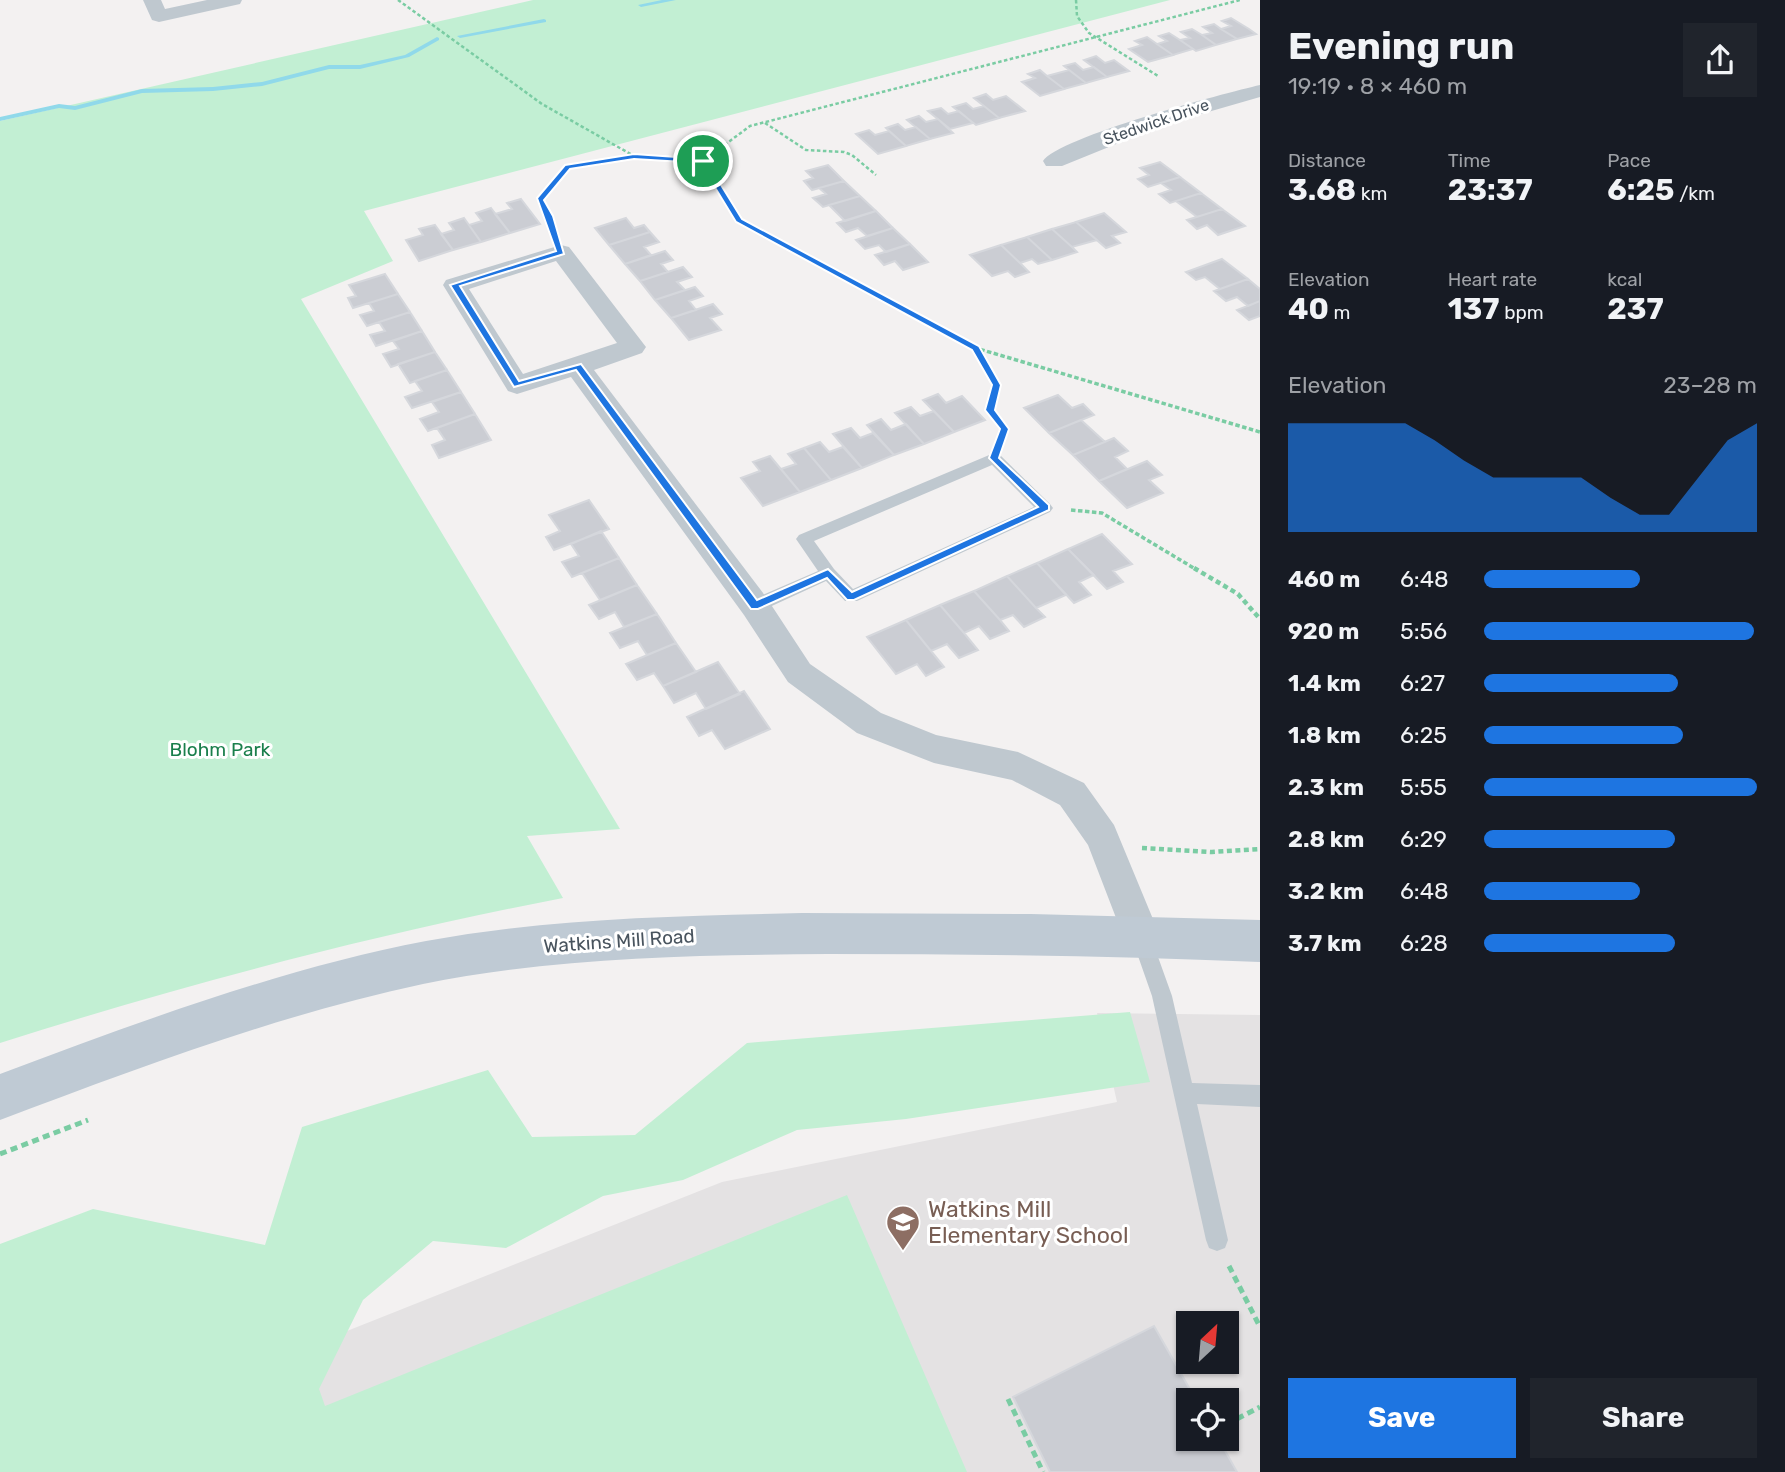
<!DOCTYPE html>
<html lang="en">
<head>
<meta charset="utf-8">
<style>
  :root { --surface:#171b24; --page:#20242c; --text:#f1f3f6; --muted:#9ea1a6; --accent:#1e75e1 }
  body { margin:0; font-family:Rubik,sans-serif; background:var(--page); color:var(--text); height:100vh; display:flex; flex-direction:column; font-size:26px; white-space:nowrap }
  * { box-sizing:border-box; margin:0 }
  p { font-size:23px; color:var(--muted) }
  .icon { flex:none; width:38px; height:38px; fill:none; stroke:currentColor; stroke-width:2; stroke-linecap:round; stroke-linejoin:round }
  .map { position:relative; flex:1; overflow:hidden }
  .drawer { display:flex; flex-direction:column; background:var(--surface); width:525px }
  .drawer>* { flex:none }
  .needle { width:46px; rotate:26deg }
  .buttons { position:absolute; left:1176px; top:1311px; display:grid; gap:14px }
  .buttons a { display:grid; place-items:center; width:63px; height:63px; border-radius:0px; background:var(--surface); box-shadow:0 2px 5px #0004; font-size:35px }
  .pin { position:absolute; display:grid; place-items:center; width:60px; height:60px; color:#fff; margin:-30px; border:4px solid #fff; border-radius:50%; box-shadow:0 2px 7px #0007 }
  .round { display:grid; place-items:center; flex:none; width:74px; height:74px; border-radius:0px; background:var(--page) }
  .overview { display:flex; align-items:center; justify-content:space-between; height:119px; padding:0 28px }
  h1 { font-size:38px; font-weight:700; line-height:52px }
  .stats { display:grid; grid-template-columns:repeat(3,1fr); gap:10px; height:119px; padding:7px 28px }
  .stats div { display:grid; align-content:center }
  .stats b { font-size:30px; font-weight:700 }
  .stats small { font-size:19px; font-weight:400 }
  .stats p { font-size:19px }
  .chart { height:196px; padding:14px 28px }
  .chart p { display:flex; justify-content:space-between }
  .chart svg { width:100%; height:126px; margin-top:7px; fill:var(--accent); opacity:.7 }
  .primary-button { display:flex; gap:14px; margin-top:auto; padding:14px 28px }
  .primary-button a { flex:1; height:80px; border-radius:0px; background:var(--accent); color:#fff; font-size:28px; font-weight:700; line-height:80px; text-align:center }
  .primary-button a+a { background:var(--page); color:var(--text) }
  ul { padding:0 28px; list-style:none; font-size:23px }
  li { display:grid; grid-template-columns:112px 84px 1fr; align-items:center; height:52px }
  li i { height:18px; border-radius:9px; background:var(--accent) }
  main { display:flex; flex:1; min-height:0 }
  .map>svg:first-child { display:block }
  .education { fill:#e4e2e3; fill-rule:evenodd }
  .green { fill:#c2efd3 }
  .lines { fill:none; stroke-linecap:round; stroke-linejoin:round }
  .stream { fill:#90d9ea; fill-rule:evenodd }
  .building { fill:#cbcdd3; stroke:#d5d7dc; stroke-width:2 }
  .path-far3 { stroke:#7acca3; stroke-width:2.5; stroke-dasharray:3.5 2.5; stroke-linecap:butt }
  .path-far2 { stroke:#7acca3; stroke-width:3.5; stroke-dasharray:4.5 2.5; stroke-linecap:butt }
  .path-far1 { stroke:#7acca3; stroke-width:4.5; stroke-dasharray:5 3.5; stroke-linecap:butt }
  .path { stroke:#7acca3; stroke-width:5; stroke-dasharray:7 4.5; stroke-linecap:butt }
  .lane { fill:#bfc8cf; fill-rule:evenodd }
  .street { fill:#bfc8cf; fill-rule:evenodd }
  .secondary { fill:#bfcad4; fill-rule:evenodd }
  .route { fill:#1e75e1; stroke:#fff; stroke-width:2; fill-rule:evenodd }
  .labels { text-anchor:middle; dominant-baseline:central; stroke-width:6; stroke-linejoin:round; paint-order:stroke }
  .far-street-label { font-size:16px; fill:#49545e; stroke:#fff }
  .park-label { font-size:19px; fill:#1a7f4c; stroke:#fff }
  .street-label { font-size:19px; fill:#49545e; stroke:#fff }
  .near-education-label { font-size:23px; fill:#785e54; stroke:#fff; text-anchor:start }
</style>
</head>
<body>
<main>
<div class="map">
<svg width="1260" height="1472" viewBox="0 0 1260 1472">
  <rect width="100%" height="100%" fill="#f3f1f1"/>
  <path class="education" d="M1097,1013L1260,1015V1472H298L279,1358L722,1182L1117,1102ZM1188,1323H1227V1362H1188ZM1188,1400H1227V1438H1188Z"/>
  <path class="green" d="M533,0H1170L364,211L393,261L301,299L620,829L527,836L563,898C372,935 186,984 0,1043V121Z
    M1130,1012L1150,1082L906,1119L797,1130L683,1180L603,1196L506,1248L433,1241L363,1300L319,1389L325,1406L847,1195L967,1472H0V1244L93,1209L265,1245L302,1127L488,1070L532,1137L635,1135L747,1043Z"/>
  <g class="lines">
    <path class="stream" d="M662,0H676L641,7L638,5Z
      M544,19L546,20V22L460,38L457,36Z
      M437,37L439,38V40L409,57L360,69H329L262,86L213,91L142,93L75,110L59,108L0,121V117L59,104L75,106L142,89L213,87L262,82L329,65H360L405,55Z"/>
  </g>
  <path class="building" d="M1231,18L1249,29L1256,34L1237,39L1221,29L1231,26L1222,21Z
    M1214,24L1221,29L1237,39L1216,45L1202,35L1212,33L1203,27Z
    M1192,29L1202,35L1216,45L1196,51L1180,40L1190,38L1181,32Z
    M1169,33L1180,40L1193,49L1173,55L1157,44L1167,41L1159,36Z
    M1147,37L1157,44L1173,55L1148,62L1129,49L1142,45L1135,41Z
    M1096,56L1105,63L1114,60L1129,71L1107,77L1084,60Z
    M1075,63L1083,70L1094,67L1107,77L1086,83L1064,66Z
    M1040,70L1047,76L1064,89L1040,96L1022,82L1035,78L1028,74Z
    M1069,70L1086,83L1064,89L1047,76Z
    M986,94L993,100L1006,96L1025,111L999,118L974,98Z
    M966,103L973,109L984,106L999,118L976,125L953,107Z
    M941,108L948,114L959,111L973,123L950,129L928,111Z
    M919,116L926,122L938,119L953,133L930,139L907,120Z
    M898,124L905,130L916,127L930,139L906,146L886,128Z
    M869,130L875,135L889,131L906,146L878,154L856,134Z
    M1160,162L1180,177L1148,187L1138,179L1149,175L1140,168Z
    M828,165L844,181L812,190L804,181L813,178L806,171Z
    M1180,177L1201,193L1170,203L1159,194L1171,190L1161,183Z
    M844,181L860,196L823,207L813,198L826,194L819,188Z
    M1201,193L1222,209L1197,217L1176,201Z
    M860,196L876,211L845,221L829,205Z
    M521,199L540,224L510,233L495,214L512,209L507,203Z
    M491,208L510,233L481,242L469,225L482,221L476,213Z
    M1222,209L1245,226L1218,235L1207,225L1197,229L1187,220Z
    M876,211L893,228L867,236L858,228L846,232L837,223Z
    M1104,213L1126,232L1112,236L1120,243L1106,248L1076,222Z
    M464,218L481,242L453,250L441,234L454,230L449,223Z
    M626,218L634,228L644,225L650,232L609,245L595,228Z
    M1076,222L1097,240L1072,247L1052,229Z
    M435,225L453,250L419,261L406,240L423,235L419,229Z
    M893,228L910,244L886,252L879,245L865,249L856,240Z
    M1052,229L1072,247L1077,252L1052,260L1027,237Z
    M650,232L659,242L644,247L651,255L625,264L609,245Z
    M1027,237L1052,260L1038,264L1032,259L1020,263L1001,245Z
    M910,244L928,262L903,270L895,261L884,265L875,255Z
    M1001,245L1020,263L1029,272L1015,277L1008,271L992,276L970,255Z
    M665,251L673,260L661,264L668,272L640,281L625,264Z
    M1222,259L1248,279L1220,289L1205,277L1196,280L1186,272Z
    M683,267L692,277L677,282L685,290L655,300L640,281Z
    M385,274L398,294L353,308L348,298L356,296L349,285Z
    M1248,279L1260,289V301L1248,306L1237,297L1226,301L1214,291Z
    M695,287L703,296L689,301L696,310L671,318L655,300Z
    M398,294L410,312L367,326L360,315L374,311L369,303Z
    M1260,301V316L1249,320L1237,310Z
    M713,304L722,314L710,318L721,330L689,340L671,318Z
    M410,312L422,331L376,346L370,335L385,331L379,322Z
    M422,331L435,352L391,367L383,354L399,349L393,341Z
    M435,352L447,370L410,383L398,364Z
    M447,370L461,392L412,408L405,397L422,391L415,381Z
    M461,392L475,414L428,431L420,419L439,412L432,402Z
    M938,394L946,403L962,396L985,420L954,432L923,400Z
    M1058,395L1072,408L1083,404L1094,415L1049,433L1024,408Z
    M911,407L920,416L934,411L954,432L924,444L895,413Z
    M475,414L491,440L439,458L432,445L445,440L437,428Z
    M881,419L891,430L906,424L924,444L894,455L867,425Z
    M1081,420L1105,442L1073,455L1049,433Z
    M851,428L860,438L873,433L894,455L862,468L833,434Z
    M1114,438L1128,451L1115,457L1127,469L1099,481L1073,455Z
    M820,442L829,452L843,447L862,468L831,480L804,448Z
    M804,448L831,480L800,492L781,469L796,464L788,454Z
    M770,456L800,492L763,506L741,478L760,471L753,462Z
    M1147,461L1162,475L1149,480L1163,493L1127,508L1099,481Z
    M589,500L609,529L554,550L546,537L560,531L549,515Z
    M601,531L619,558L572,577L562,562L579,556L571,544Z
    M1102,534L1132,564L1113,571L1123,582L1107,589L1068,549Z
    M1068,549L1094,575L1079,582L1091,595L1074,603L1037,563Z
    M619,558L637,585L600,600L582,573Z
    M1037,563L1066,595L1036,608L1007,576Z
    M1007,576L1036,608L1045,617L1024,627L1013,615L1000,620L974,591Z
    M637,585L657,614L624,627L615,612L599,619L589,605Z
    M974,591L1000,620L1009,631L990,639L979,626L964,633L940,605Z
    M940,605L964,633L978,650L959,658L947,644L931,651L906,620Z
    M657,614L676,643L647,655L638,641L620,648L610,633Z
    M906,620L931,651L944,667L926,676L917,664L896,674L867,637Z
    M676,643L696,672L663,686L654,673L637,680L626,664Z
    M718,662L740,694L706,709L696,693L674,703L663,686Z
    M744,691L770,729L725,749L712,730L699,736L687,717Z
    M1154,1326L1196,1400H1188V1438H1218L1237,1472H1050L1013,1397Z"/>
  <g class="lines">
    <path class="path-far3" d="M398,0L542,104L634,156L568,167L540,200L554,229
      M1076,0L1077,16L1089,33L1158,76
      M765,123L806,150L844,152L852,155L876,175
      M634,156L703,161L750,126L1240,0
      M703,161L739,220L798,253"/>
    <path class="path-far2" d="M795,251L969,346L1260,432
      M976,349L996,385L990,410L1005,429L1002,437
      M1071,510L1102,513L1197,570"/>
    <path class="path-far1" d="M1194,568L1238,594L1260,619
      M1142,848L1212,852L1260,849"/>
    <path class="path" d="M0,1154L88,1120
      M1229,1266L1260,1327
      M1008,1399L1043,1472
      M1227,1424L1260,1407"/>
    <path class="lane" d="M994,453L999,454L1050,504L1053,508L1050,512L857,601H845L826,581L761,611H749L747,606L749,601L818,571L796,539L799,535ZM992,465L1034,507L853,589L834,569L814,541Z
      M1141,927L1148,929L1172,996L1192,1083L1260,1085V1107L1197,1104L1228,1240L1225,1248L1217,1251L1209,1248L1206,1240L1152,996L1131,936L1134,929Z"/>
    <path class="street" d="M143,0H161L165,9L207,0H242L240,4L159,22L152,20Z
      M1260,85V97L1163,125L1062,166H1046L1043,161C1059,137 1225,93 1260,85Z
      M561,245L569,247L646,347L642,353L594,370L766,597L810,664L881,713L936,735L1018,752L1084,783L1114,825L1160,936L1154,949L1141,954L1128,949L1088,845L1060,805L1012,780L934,763L857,733L788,682L744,615L571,377L517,394L508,391L443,285L446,280ZM556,261L617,343L523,374L469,289Z"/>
    <path class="secondary" d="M802,913L1031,914L1260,920V962C1116,956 972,954 828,954C693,955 556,957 423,984C278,1015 138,1068 0,1120V1074C139,1022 280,969 426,941C550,918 676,916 802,913Z"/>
  </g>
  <path class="route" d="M634,154L705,159L742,219L979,346L1001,385L995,410L1009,429L999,458L1049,505V510L854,600H847L827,578L758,609H751L576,370L514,387L450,285L556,251L537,198L565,165ZM634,159L700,163L736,222L972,350L992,385L985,410L1000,429L989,458L1038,507L852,592L828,569L757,600L581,364L519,381L460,286L564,254L553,216L544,200L570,169Z"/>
  <defs>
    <g id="school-pin" transform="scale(1.75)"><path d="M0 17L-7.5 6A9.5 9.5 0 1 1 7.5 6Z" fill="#8d6e63" stroke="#fff"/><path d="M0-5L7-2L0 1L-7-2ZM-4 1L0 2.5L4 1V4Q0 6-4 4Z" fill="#fff"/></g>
  </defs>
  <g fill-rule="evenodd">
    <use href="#school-pin" x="903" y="1222"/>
  </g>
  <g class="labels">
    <g class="far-street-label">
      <text transform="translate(1156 122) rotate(-19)">Stedwick Drive</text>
    </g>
    <g class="park-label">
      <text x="220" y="749">Blohm Park</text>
    </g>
    <g class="street-label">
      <text transform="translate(619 941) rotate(-4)">Watkins Mill Road</text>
    </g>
    <g class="near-education-label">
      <text x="928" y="1209">Watkins Mill<tspan x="928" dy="26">Elementary School</tspan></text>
    </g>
  </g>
</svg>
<div class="buttons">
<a><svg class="needle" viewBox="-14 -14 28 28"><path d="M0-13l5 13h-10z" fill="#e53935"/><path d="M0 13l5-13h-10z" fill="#9ea1a6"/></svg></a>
<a><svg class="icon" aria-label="locate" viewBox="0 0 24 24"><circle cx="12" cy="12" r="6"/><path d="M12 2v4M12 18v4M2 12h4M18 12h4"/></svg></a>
</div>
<div class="pin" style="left:703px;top:161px;background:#1e9e55"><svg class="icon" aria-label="arrive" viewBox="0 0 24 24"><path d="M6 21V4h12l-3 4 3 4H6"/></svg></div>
</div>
<section class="drawer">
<div class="overview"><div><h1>Evening run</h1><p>19:19 · 8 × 460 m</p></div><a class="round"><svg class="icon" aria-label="share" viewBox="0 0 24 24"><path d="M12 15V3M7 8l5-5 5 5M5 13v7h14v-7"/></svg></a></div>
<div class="stats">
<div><p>Distance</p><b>3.68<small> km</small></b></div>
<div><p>Time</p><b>23:37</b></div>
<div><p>Pace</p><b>6:25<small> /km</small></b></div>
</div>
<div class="stats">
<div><p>Elevation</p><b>40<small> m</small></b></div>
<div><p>Heart rate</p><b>137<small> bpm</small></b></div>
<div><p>kcal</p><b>237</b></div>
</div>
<div class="chart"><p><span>Elevation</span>23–28 m</p>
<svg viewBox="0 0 160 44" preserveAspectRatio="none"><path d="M0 44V6L10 6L20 6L30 6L40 6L50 12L60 19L70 25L80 25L90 25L100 25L110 32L120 38L130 38L140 25L150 12L160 6V44z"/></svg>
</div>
<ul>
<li><b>460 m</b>6:48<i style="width:57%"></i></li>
<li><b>920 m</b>5:56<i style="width:99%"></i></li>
<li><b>1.4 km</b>6:27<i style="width:71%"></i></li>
<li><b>1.8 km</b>6:25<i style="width:73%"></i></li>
<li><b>2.3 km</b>5:55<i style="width:100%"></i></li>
<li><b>2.8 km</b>6:29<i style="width:70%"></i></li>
<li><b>3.2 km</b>6:48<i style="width:57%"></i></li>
<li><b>3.7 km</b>6:28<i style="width:70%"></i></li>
</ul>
<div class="primary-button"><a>Save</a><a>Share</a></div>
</section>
</main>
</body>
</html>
